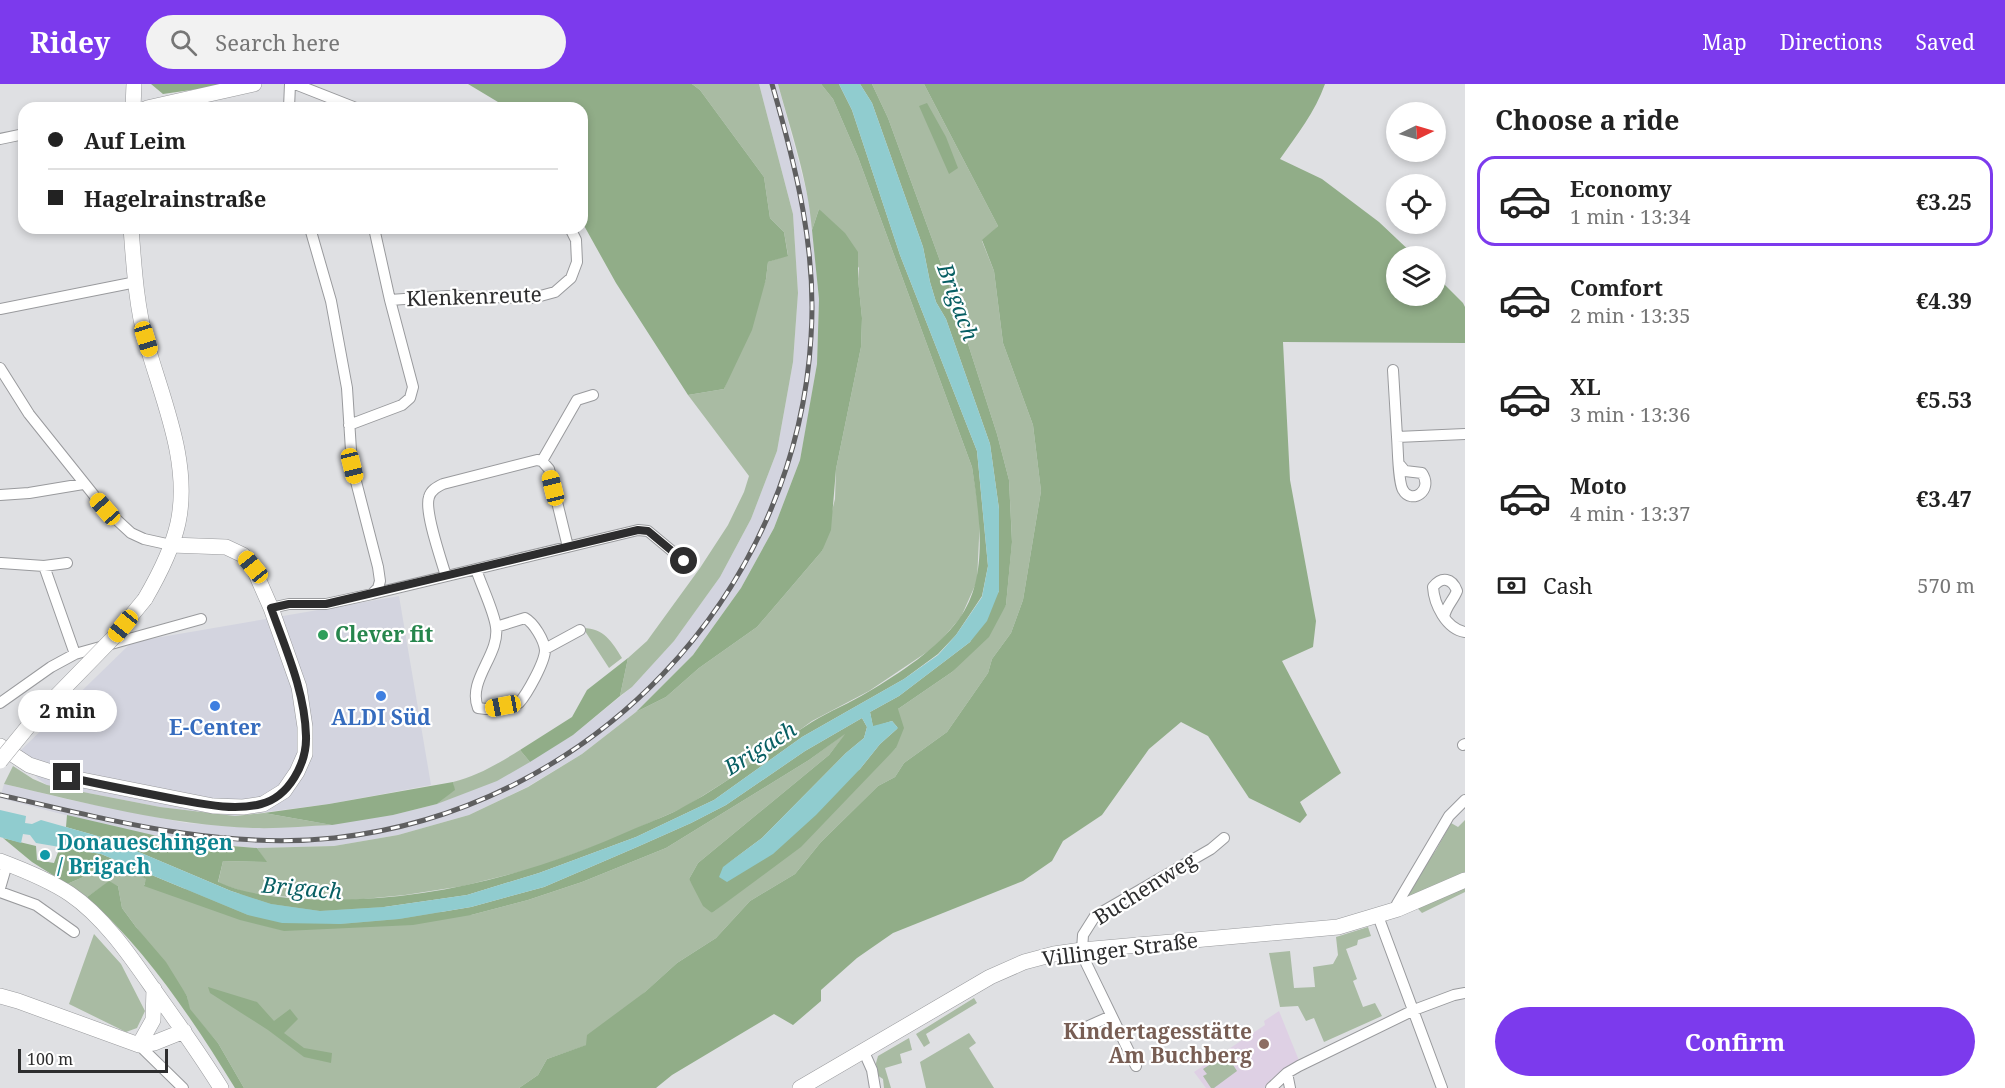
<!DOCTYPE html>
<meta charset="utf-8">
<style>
:root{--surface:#fff;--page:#f2f2f2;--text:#222;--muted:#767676;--line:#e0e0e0;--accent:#7c3aed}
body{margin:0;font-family:"Noto Serif",serif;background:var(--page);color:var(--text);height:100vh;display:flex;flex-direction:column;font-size:22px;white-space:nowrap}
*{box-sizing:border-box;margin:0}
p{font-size:20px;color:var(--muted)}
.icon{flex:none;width:33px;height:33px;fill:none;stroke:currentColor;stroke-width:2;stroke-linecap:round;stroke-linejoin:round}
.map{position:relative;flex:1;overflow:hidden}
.panel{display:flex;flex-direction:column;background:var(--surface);width:540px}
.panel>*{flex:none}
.guide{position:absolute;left:18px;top:18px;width:570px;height:132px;border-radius:18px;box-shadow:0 3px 9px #0003;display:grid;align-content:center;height:132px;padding:0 30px;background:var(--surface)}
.needle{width:39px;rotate:85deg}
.buttons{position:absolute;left:1386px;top:18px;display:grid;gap:12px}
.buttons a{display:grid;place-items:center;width:60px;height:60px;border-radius:50%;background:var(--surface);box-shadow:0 3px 9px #0003;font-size:30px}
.scale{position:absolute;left:18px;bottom:15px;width:150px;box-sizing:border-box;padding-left:6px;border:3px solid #2d2d2e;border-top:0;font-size:16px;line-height:21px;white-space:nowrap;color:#2d2d2e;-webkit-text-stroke:4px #fff;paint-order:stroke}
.end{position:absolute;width:27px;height:27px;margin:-14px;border:8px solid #2d2d2e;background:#fff;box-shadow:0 0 0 3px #fff}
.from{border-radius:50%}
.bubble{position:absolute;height:42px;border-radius:21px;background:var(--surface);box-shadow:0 3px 9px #0003;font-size:20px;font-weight:700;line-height:42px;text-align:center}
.car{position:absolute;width:18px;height:36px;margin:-18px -9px;border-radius:8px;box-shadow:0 0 4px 2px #0007;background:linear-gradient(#f5c518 24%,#345 0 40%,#f5c518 0 76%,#345 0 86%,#f5c518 0)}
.guide b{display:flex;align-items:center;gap:21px;height:57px;font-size:22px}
.guide b+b{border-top:2px solid var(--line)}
.guide i{width:15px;height:15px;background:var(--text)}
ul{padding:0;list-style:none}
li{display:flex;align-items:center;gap:18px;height:90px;margin:0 12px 9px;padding:0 18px;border:3px solid transparent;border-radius:18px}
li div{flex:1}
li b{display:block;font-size:22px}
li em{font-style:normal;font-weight:700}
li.selected{border-color:var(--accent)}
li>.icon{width:54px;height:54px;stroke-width:1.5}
h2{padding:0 30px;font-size:27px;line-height:72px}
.pay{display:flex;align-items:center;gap:15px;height:66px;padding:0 30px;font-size:22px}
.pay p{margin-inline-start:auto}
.primary-button{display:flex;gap:12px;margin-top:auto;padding:12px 30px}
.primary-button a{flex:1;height:69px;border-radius:36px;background:var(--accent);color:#fff;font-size:24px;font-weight:700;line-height:69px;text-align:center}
header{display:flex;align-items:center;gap:36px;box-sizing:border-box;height:84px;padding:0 30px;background:var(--accent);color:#fff}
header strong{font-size:28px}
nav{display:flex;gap:33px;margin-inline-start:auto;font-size:21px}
.search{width:420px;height:54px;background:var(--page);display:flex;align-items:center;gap:15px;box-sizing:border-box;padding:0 21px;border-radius:33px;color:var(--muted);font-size:22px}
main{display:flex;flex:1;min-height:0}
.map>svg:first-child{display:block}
</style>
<header>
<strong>Ridey</strong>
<div class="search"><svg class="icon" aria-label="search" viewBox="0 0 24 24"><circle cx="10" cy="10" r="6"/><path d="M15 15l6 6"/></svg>Search here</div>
<nav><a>Map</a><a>Directions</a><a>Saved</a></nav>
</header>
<main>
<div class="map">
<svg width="1465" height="1004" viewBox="0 0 1465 1004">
<rect width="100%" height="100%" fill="#dfe0e3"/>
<path fill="#d3d4df" d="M759,0h19l32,121 9,94 -2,65 -9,53 -8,43 -26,68 -33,60 -48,67 -57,57 -54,42 -55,33 -58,28 -71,20 -64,11 -77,2 -74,-6 -91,-20 -92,-24 4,-14 67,16 115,23 68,5 139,-13 44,-11 60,-24 76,-45 59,-48 42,-46 46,-64 31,-58 26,-68 16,-89 5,-69 -5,-79z
M399,512l32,189 -102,19 -94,12 -75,-9 -113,-22 -10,-7 -16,-28 111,-108z"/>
<path fill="#ded0e4" d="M1279,927l21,52 -31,19 -5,6h-58l-12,-16 71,-47 -1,-4z"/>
<path fill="#a9bba3" d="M692,0h67l34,130 5,79 -5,69 -16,89 -26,68 -31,58 -46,64 -42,46 -12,9 8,-38 19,-17 53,-73 28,-43 16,-33 5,-16 -61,-81 36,-6 42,-110 2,-17 20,-7 -4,-23 -14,-14 -6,-41 -64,-87z
M778,0h43l12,15 25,58 114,310 8,50 -3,64 -16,36 -25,29 -67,45 -57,30 -62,45 -65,41 -79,35 -71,26 -72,18 -58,9 -62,6 -92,-7 -33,-11 5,-22 43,1 -9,-14 77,-2 64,-11 71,-20 59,-28 54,-33 54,-42 30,-15 33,-29 58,-41 65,-76 13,-52 1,-30 25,-122 1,-29 -4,-39 1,-11 -40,-59 -7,21c-4,-50 -21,-98 -34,-146z
M872,0h52l74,142 -16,15 12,30 9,72 30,82 8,66 -18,109 -12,33 -19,26 -4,14 -41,59 -43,31 -9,14 -17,9 -57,56 -26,32 -45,27 -34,37 -39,25 -90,82 -40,14 -9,16 -19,13h-275l-26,-45 -29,-34 -2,-13 -65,-88 -4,-22 -9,-4 -22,15 -20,-13 21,-9 22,-3 9,-7 28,14 -3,6 327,30 57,-15 54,-18 84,-34 143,-88 38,-28 -18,23 -131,108 -9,16 23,34 25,-20 159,-145 2,-39 54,-37 54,-67 6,-64 -3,-61 -12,-46 -46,-143 -63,-173z
M583,544c21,0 29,14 39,30l-13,10z
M520,666l10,12 -33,19 -60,23 17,-14 -1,-8c25,-6 46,-19 67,-32z
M13,682l20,13 14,6 113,22 75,9 29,-3 68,12c-26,1 -53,4 -79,3 -84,-3 -168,-25 -249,-44z
M1465,736v72l-43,21 -17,-18 31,-45 15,-27 7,4z
M1368,843l3,9 -13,4 -1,5 -11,4 11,30 -4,2 10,26 12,-4 7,13 -58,26 -10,-24 -8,3 -8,-15 -18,1 -11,-54 21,-2 4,37 21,-1 -2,-20 20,-3 5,-9 -2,-18z
M94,850l27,30 24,47 -8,17 -11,4 -57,-28z
M974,914l3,5 -51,31 4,9 -6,4 -8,-13z
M969,949l7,10 -7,5 25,40h-68l-6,-26z
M909,954l3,12 -12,4 2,9 -17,5 6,20h-7l-1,-9 -6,-4 -1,-12 2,-7z
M1226,970l11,17 -23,17h-3l-8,-12 4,-2 -4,-5z"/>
<path fill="#91ad88" d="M151,0h82l-70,10z
M468,0h224l8,6 64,87 6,41 14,14 4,24 -20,6 -2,17 -14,51 -28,59 -36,6 -72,-112 -34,-61v-114h-74z
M821,0h18l13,26 48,145 77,196 11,115 -6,30 -26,39 -18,19 -34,25 -102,58 -88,63 -78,37 -97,36 -72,22 -83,12 -64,4 -49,-7 -40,-13 -123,-52 -42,-12 1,-12 116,27 74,6 10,14 -44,-1 -5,21c27,12 56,15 86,17 114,6 228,-24 332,-71 16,-7 34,-13 49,-22 45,-24 84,-57 127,-84 18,-11 38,-19 56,-30 32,-19 69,-43 91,-73 31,-42 20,-105 13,-152l-114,-310 -25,-58z
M860,0h12l16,34 63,173 46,143 12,46 3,62 -6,63 -17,32 -37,35 -54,37 6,19 -8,20 -95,99 -89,66 -9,-7 -14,-27 9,-16 131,-108 16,-21 -36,26 -143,88 -84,34 -54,18 -57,15 -58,10 -129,6 -44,-11 -96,-34 2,-7 -27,-14 -9,7 -22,3 -21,9 -35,-22 -29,-24 33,8 1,14 17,3 6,-16 41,7 147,61 92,9 59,-5 72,-12 73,-20 93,-40 54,-24 35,-18 79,-54 57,-33 5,9 -3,11 -18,15 -84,85 -39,29 137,-98 20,-25 18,-16 -6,-7 -19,6 -3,-15 29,-16 71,-54 29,-51v-82l-9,-65 -44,-125 -10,-17 -6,-20 -7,-35 -51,-144z
M924,0h401c-10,28 -28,51 -45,75l42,20 57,43 36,34h-19v40h40v-20l27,27 2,4v36l-182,-1 7,138 26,141 -3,26 -31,14 59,112 -41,29 7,13 -7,8 -51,-25 -41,-62 -27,-14 -32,27 -47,66 -39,26 -11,20 -29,20 -130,52 -36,25 -36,32v11l-28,24 -19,-11 -102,61 -16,13h-137l19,-13 9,-16 39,-14 1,-10 58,-43 32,-29 39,-25 34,-37 45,-27 26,-32 57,-56 17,-9 9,-14 43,-31 41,-59 4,-14 19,-26 12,-33 18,-109 -8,-66 -30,-82 -9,-72 -12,-31 16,-14z
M927,19l19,34 12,31 -9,6 -30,-68z
M819,125l26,24 13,19v27l4,39 -1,29 -25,122 -5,61 -9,21 -65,76 -58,41 -33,29 -30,15 57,-57 48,-67 33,-60 26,-68 17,-96 2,-65 -7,-69z
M628,574l-8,38 -47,39 -43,27 -10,-12 52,-33 15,-27z
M453,698l2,8 -18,14 -44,11 -61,10 -68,-12 65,-9z
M109,797l9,5 4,22 14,19 30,35 21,34 3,13 28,34 26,45h-9c-42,-68 -88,-137 -148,-191z
M208,903l49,15 17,19 16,-12 8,10 -14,14 20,15 28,5 -1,10 -27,-6 -36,-27 -58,-37z"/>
<path fill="#90cccf" d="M839,0h21l12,19 51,144 7,35 6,20 10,17 44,125 9,65v82l-12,30 -17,21 -71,54 -29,16 3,14 19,-5 6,7 -18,16 -20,25 -44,46 -43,39 -46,28 -8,-5 4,-10 39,-29 84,-85 18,-15 3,-11 -5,-9 -57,33 -79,54 -35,18 -54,24 -93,40 -73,20 -72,12 -59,5 -58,-1 -34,-8 -147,-61 -65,-11 -6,-8 -7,-1 -2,9 -21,-6v-27l26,6 -1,7 7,1 9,-4 67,19 123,52 40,13 49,7 64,-4 83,-12 72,-22 97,-36 78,-37 88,-63 102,-58 34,-24 18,-20 26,-38 6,-31 -11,-115 -77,-196 -48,-145z"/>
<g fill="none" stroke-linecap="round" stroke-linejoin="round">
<defs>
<path id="street" d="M295,0l61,24
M289,24l1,-24
M0,55l24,-5
M390,216l57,-4 86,2 22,-6 16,-14 6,-16 -1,-22 -6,-12
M0,225l136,-27
M0,284l29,46 76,95 26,24 13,6 27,6
M1393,286l4,67
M349,341l53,-20 8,-7 3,-11 -23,-87 -16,-72
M542,377l35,-61 16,-5
M1400,381l5,6 17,2c12,18 -11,32 -19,17 -5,-8 -5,-42 -6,-53l68,-3
M0,411l29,-2 54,-9
M1,479l43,3 23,-3
M44,482l31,88
M476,485c5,16 18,42 20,58 4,28 -29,53 -18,81l8,1 33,-6c8,-9 26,-41 26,-53 -1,-10 -11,-27 -20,-32l-29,9
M446,492c-5,-17 -22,-65 -17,-79 2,-7 8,-10 14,-13l94,-24 5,1 7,8 19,78
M372,510l266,-64 10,1 36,30
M271,524l18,-4h37l46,-10 6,-6 2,-7 -2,-14 -26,-101 -5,-78 -16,-87 -21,-73
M1444,533c2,-11 9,-16 13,-26 -5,-13 -15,-15 -24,-4 1,17 13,42 32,45
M545,565l35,-19
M0,619l51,-36 24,-13 126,-35
M1463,661l2,-1
M0,804l7,-24
M0,808l36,13 38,27
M1398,825l-1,-5 52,-88 16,-16
M1378,832l64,172
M1073,949l38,-17
M139,961l44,43
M864,968l8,18 3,18
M1136,982l-50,-103 -4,-13 1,-15 12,-19 116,-67 13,-11
M1287,989l3,15
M1271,1004l16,-15 12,-7 115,-56 40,-15 11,-2"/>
<path id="secondary" d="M133,24l1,-24
M147,24l107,-24
M131,144c3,38 5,76 15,113 16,58 45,121 32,182 -6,27 -19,52 -33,76
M0,662l29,19 38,12 146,29 30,1 20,-3 21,-13 13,-19 8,-18v-27l-6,-40 -28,-79 -18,-41 -10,-12 -17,-8 -55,-2
M0,777c24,9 49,19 70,33 34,23 61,63 84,96 23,32 46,64 67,98
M0,912l18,5 121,44 15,-2 30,-12
M139,961l14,-25 1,-31
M800,1004l190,-111 34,-15 30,-8 28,-4 256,-23 60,-18 67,-29"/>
</defs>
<use href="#street" stroke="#999a9d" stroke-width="12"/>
<use href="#secondary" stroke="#999a9d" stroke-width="16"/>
<use href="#street" stroke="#fff" stroke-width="10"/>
<use href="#secondary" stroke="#fff" stroke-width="15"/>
<defs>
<path id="rail" d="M0,711c110,25 220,55 334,43 257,-28 462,-243 477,-501 6,-87 -15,-170 -39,-253"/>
</defs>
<use href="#rail" stroke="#5f5f60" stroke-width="5"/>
<use href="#rail" stroke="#fff" stroke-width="3" stroke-dasharray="9" stroke-linecap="butt"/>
<defs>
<path id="secondary-bridge" d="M0,677l35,-43 78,-80 32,-39"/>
</defs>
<use href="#secondary-bridge" stroke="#999a9d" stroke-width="16" stroke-linecap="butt"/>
<use href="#secondary-bridge" stroke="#fff" stroke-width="15"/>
</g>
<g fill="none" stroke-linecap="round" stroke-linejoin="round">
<path stroke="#2d2d2e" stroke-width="8" d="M67,693c36,8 72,15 108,22 28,5 58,12 86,5 28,-7 46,-41 45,-68 -1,-44 -20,-86 -35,-128l18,-4h37l312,-74 10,1 36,30"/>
</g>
<circle fill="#2e9e5b" stroke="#fff" stroke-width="2" cx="323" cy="551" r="6"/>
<g fill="#3f7fe0" stroke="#fff" stroke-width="2">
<circle cx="381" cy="612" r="6"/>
<circle cx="215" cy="622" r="6"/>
</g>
<circle fill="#0f9aa8" stroke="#fff" stroke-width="2" cx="45" cy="771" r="6"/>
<circle fill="#8d6e63" stroke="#fff" stroke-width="2" cx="1264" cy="960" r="6"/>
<g text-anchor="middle" stroke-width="4.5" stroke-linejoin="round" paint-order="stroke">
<g font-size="21" fill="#2d2d2e" stroke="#fff">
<text transform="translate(474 213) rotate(-2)" y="7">Klenkenreute</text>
<text transform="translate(1145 805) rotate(-32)" y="7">Buchenweg</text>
<text transform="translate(1120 866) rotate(-7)" y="7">Villinger Straße</text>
</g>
<g font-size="21" font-weight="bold" fill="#27864d" stroke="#fff" text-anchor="start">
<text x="335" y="558">Clever fit</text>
</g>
<g font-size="21" font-weight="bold" fill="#366cbe" stroke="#fff">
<text x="381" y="641">ALDI Süd</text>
<text x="215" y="651">E-Center</text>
</g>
<g font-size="21" font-weight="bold" fill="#0d838f" stroke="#fff" text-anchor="start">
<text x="57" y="766">Donaueschingen<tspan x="57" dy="24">/ Brigach</tspan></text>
</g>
<g font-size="21" font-weight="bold" fill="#785e54" stroke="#fff" text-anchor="end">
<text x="1252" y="955">Kindertagesstätte<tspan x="1252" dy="24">Am Buchberg</tspan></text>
</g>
<g font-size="22" font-style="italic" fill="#085f63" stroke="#fff">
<text transform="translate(958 218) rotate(70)" y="8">Brigach</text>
<text transform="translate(760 664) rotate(-32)" y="8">Brigach</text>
<text transform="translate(302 804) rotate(5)" y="8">Brigach</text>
</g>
</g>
</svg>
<div class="buttons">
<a><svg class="needle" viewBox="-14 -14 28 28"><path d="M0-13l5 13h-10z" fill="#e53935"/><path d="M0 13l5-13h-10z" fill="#767676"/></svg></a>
<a><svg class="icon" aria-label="locate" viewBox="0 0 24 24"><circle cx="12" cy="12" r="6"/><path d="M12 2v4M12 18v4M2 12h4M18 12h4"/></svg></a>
<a><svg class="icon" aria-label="layers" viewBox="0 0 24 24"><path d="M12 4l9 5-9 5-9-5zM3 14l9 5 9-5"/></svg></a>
</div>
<div class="scale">100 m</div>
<i class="end from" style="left:684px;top:477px"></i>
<i class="end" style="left:67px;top:693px"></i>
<div class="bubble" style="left:18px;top:606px;width:99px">2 min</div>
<i class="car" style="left:146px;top:255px;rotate:163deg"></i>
<i class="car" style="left:352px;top:382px;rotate:166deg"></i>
<i class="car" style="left:553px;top:404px;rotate:346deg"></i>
<i class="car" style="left:105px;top:425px;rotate:319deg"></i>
<i class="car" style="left:253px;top:483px;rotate:321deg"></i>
<i class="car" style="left:123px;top:542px;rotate:219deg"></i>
<i class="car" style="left:503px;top:622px;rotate:259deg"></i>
<div class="guide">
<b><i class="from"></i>Auf Leim</b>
<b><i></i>Hagelrainstraße</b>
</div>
</div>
<section class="panel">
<h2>Choose a ride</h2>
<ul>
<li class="selected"><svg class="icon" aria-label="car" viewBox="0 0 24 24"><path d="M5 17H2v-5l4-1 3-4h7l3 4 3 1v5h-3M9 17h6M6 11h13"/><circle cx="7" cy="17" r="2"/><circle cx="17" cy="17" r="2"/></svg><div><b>Economy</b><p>1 min · 13:34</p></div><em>€3.25</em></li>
<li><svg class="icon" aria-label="car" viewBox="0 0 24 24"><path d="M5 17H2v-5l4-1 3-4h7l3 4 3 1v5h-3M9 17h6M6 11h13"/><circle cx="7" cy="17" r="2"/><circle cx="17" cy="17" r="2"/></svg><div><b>Comfort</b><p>2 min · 13:35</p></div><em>€4.39</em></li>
<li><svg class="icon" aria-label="car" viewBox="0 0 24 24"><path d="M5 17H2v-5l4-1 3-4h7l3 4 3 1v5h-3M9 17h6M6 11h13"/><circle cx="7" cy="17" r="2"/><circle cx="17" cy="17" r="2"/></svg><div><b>XL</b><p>3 min · 13:36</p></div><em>€5.53</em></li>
<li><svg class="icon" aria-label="car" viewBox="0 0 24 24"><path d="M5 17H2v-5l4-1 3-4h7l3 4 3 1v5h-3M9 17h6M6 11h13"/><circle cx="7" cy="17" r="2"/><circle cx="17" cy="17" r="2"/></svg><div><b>Moto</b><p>4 min · 13:37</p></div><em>€3.47</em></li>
</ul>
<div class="pay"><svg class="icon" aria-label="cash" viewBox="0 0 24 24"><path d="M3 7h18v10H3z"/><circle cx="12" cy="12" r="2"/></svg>Cash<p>570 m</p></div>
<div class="primary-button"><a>Confirm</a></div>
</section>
</main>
